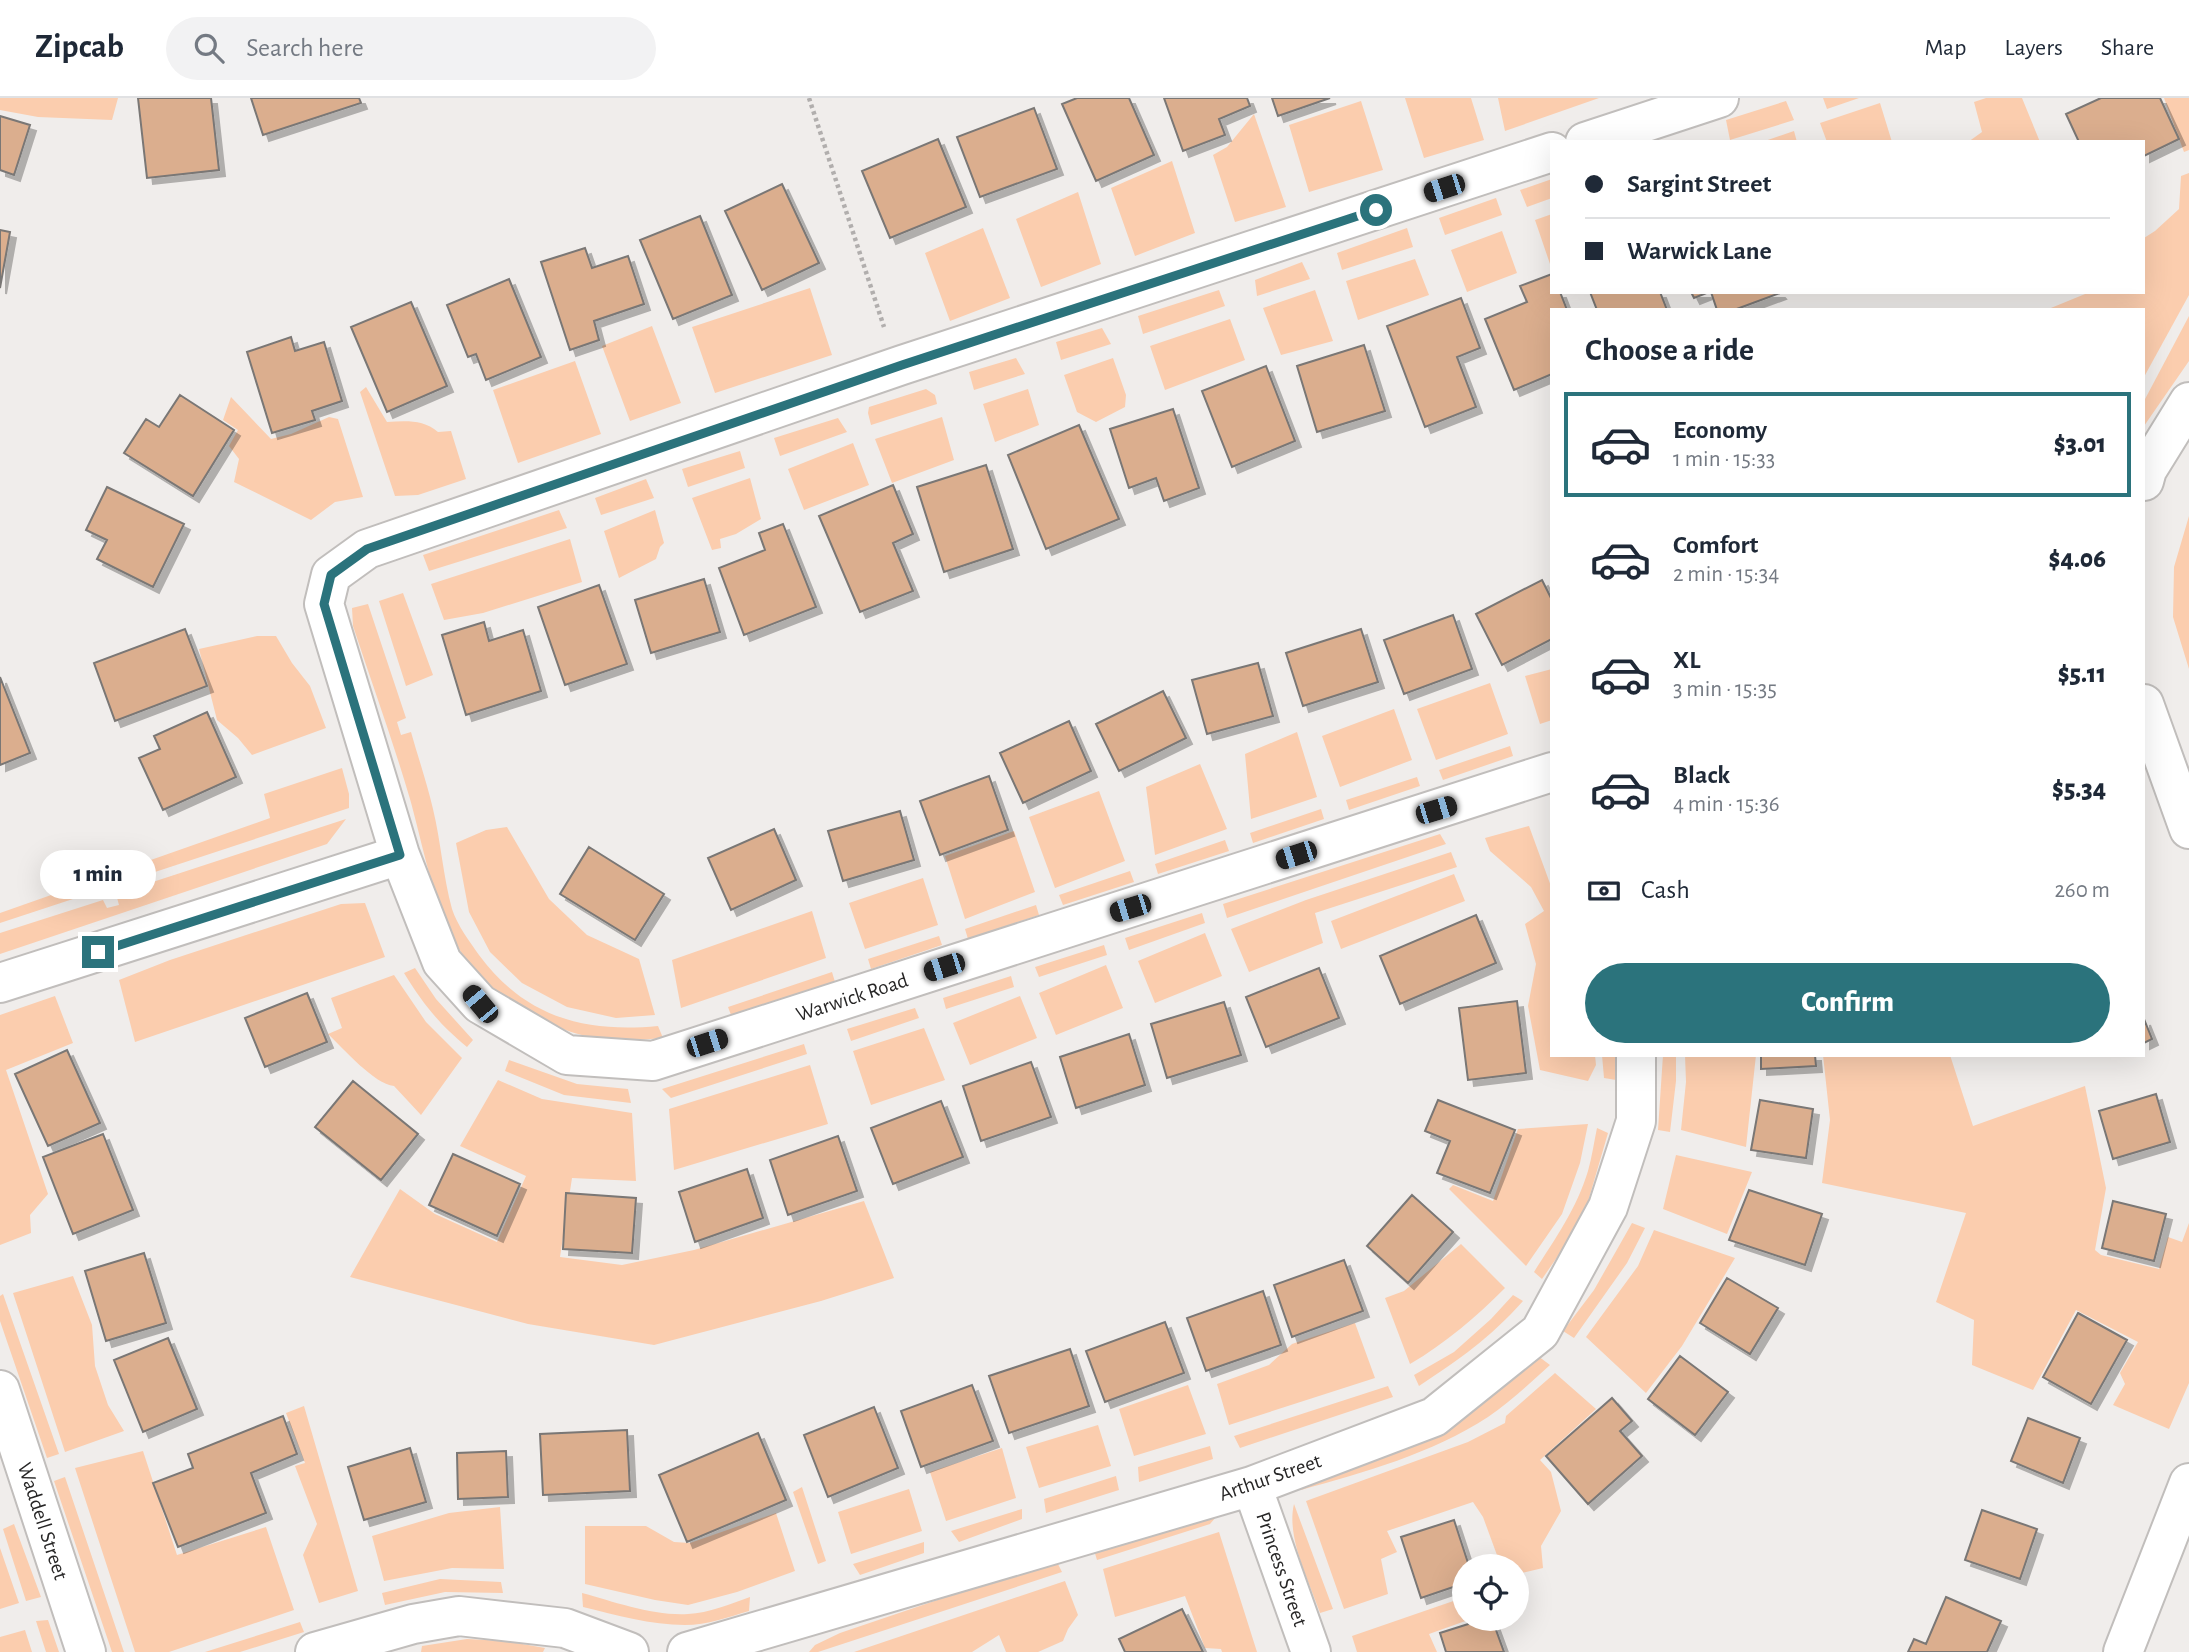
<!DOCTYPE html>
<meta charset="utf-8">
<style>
:root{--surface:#fff;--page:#f2f2f3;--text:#1f2937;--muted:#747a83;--line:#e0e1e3;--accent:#2b737c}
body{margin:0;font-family:"Alegreya Sans",sans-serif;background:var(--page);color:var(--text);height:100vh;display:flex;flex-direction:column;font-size:26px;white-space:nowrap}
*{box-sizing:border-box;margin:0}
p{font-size:23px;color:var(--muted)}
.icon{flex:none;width:38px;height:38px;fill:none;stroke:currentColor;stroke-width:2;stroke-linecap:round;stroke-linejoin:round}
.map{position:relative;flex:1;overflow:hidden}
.drawer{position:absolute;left:1550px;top:210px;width:595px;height:749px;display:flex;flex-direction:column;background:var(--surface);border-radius:0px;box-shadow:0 7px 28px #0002}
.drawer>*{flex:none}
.guide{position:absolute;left:1550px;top:42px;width:595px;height:154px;border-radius:0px;box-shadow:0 7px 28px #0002;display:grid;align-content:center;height:154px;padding:0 35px;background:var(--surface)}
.tools{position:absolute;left:1452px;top:1456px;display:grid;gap:14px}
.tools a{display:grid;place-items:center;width:77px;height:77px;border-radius:50%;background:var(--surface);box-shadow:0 7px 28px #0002;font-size:35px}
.end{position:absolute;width:32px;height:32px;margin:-16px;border:9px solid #2b737c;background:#fff;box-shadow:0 0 0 4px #fff}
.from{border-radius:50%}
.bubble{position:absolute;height:49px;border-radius:24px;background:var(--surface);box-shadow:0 7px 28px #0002;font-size:23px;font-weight:800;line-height:49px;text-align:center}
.car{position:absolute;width:21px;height:42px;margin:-21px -10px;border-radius:9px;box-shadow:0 0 5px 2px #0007;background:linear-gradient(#222 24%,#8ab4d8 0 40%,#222 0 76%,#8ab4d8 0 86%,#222 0)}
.guide b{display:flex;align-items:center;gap:24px;height:66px;font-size:26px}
.guide b+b{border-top:2px solid var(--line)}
.guide i{width:18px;height:18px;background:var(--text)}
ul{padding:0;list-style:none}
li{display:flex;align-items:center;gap:21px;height:105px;margin:0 14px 10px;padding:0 21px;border:4px solid transparent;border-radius:0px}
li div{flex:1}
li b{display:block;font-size:26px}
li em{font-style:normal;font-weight:800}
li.current{border-color:var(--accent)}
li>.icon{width:63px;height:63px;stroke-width:1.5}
h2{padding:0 35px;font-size:32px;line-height:84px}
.pay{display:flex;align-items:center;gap:18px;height:77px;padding:0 35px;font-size:26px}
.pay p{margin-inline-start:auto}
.cta{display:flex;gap:14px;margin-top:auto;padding:14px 35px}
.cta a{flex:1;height:80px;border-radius:42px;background:var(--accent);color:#fff;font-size:28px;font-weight:800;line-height:80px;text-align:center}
header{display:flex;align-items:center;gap:42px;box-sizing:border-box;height:98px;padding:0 35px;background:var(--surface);border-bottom:2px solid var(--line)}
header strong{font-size:33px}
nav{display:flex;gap:38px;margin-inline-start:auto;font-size:24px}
.search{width:490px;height:63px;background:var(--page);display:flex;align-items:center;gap:18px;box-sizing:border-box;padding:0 24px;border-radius:38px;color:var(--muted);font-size:26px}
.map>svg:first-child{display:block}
</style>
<header>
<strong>Zipcab</strong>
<div class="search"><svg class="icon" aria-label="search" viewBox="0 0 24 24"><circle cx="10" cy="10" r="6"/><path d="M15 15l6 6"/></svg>Search here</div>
<nav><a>Map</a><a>Layers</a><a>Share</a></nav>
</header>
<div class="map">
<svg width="2189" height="1554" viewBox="0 0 2189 1554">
<defs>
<filter id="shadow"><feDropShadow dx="6" dy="6" stdDeviation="0" flood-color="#0004"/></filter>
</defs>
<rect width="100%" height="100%" fill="#f0edeb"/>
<path fill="#fbcdae" d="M0,0h118l-6,22 -74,-3 -38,-7z
M1405,0h66l13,42 -60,18z
M1498,0h101l-94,33z
M1823,0h36l-32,11z
M1986,0h36l18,44h-72l14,-10 -8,-30z
M2164,0h25v52l-5,2z
M1361,3l22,69 -74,22 -20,-67z
M1786,3l8,19 -64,20 -4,-20z
M1880,5l12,39h-65l-7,-19z
M1254,16l32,93 -51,15 -22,-67 14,-8z
M1794,33l3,11h-35z
M1172,63l23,72 -60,23 -24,-68z
M2189,75v122l-45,82v-67h-98l44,-18h54v-54l11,-7 24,-22 2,-33z
M1552,81v19l-25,9 -7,-17z
M1078,94l23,72 -60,23 -25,-68z
M1496,100l6,17 -57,20 -6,-17z
M1552,116v48l-2,2 -15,-44z
M983,130l27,70 -60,23 -25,-68z
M1407,130l6,19 -71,23 -5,-17z
M1502,133l15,42 -50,19 -16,-42z
M1415,161l14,36 -71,25 -12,-39z
M1302,164l8,17 -53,17 -2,-16z
M810,190l22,67 -117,38 -23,-66z
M1219,192l6,16 -82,28 -5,-18z
M1315,192l18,51 -52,14 -18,-47z
M2189,218v45l-45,65v-25z
M1230,221l15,41 -80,30 -15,-44z
M652,228l29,77 -51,18 -28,-75z
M1102,230l9,16 -50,16 -5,-18z
M1016,260l9,16 -51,16 -5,-18z
M1113,260l13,37 -1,12 -29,15 -19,-10 -13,-37z
M575,263l26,73 -83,29 -25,-73z
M366,289l21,35c18,-1 36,-3 51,10l13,-1 15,48 -48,16 -23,1 -35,-104z
M926,291l9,6 2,9 -66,21 -3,-12 1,-6z
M1028,291l11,36 -44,17 -12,-38z
M231,299l40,42 20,-5 38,-17 9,2 25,78 -28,5 -24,18 -77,-38 5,-23 -10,-13 9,-16 -15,-10z
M942,319l12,43 -62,23 -17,-44z
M838,320l9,14 -67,24 -6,-18z
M853,345l16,42 -65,25 -16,-41z
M740,353l5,17 -57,19 -6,-18z
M750,380l11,41 -25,15 -16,5 1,9 -9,2 -20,-52z
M646,381l8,19 -53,17 -6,-17z
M559,412l8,18 -138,43 -6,-16z
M655,412l9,33 -4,4 -4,12 -37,19 -15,-47z
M2189,418v153l-16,-52 1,-50z
M570,441l12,43 -99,31 -39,7 -13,-36z
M403,495l30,82 -27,11 -27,-85z
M368,506l38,114 -9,4 4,13 10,-3c7,25 16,51 22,77 8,33 10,67 19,100 5,16 18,33 27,46 46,62 105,78 179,71l5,12c-52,5 -87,2 -133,-25 -11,-7 -26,-13 -36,-22 -55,-46 -66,-128 -84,-192 -17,-58 -38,-115 -57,-173l-1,-18z
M257,538h19l16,27 18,23 16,42 -74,27 -14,-17 -21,-18 -18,-71z
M1552,571v51l-12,4 -15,-48z
M1490,585l18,51 -72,26 -19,-51z
M1394,611l18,51 -72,27 -18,-51z
M1297,634l20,65 -66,22 -6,-65z
M1510,648l3,10 -70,24 -4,-10z
M1200,666l27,65 -72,26 -9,-68z
M342,670l7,26v14l-349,115v-10l270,-95 -6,-24z
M1417,679l3,9 -71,24 -3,-10z
M1099,693l26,70 -70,27 -26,-71z
M1321,711l3,10 -71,24 -3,-10z
M346,721l-19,25 -327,110v-21l103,-33 4,8 12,-3 -3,-11z
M1529,728l23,63v166h43l1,10 -8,16 -48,-11 -12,-64 8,-42 -11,-40 19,-13 -13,-24 -41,-36 -5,-13z
M507,729l42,72 38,36 52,24 16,56 -39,3 -49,-11 -45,-24 -32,-31 -21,-40 -13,-69 30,-13z
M1014,733l21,61 -70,27 -20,-63z
M1440,736l6,10 -219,74 -4,-14z
M1225,742l4,11 -71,23 -3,-10z
M1451,754l6,15 -142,46 8,30 -74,29 -18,-43 75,-29z
M1130,773l4,11 -71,23 -4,-10z
M1454,776l11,27 -124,48 -10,-28z
M923,780l15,47 -73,24 -16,-46z
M365,805l20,54 -250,85 -16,-62 51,-20 171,-56z
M1036,807l3,10 -71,24 -3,-10z
M812,813l14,47 -145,50 -9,-48z
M1202,815l3,10 -76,27 -4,-12z
M1205,835l17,43 -67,27 -17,-42z
M939,838l3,9 -71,24 -3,-10z
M1104,847l3,10 -68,22 -4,-10z
M1106,867l17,43 -67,27 -17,-42z
M415,870l21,31 37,41 -6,7c-29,-24 -43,-42 -63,-74z
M832,874l3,10 -104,33 -3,-8z
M394,877l32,47 36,36 -41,57 -27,-29c-20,-2 -50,-37 -66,-52l14,-6 -11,-30z
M1011,878l3,11 -68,22 -3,-11z
M55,898l18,47 -67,27 42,124 -18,21 1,18 -31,12v-230z
M1020,898l17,42 -67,27 -17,-42z
M915,910l4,10 -68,23 -4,-12z
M924,930l21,52 -74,25 -18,-54z
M804,946l3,10 -136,44 -9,-9z
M1602,957h13l1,25 -12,-2z
M1663,957h13v26l-6,51 -12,-2z
M1685,957h71l-10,92 -65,-17 5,-48z
M1823,957h127l23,71 112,-40 21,102 -11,62 6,5 58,14 9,-32 14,5 7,-19v160l-20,46 -56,-24 12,-21 -5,-11 18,-31 -62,-32 -43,80 -61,-25 2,-45 -38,-18 30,-89 -144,-30 8,-63z
M509,962l68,24 51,5 3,14 -67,-8 -59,-24z
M810,967l18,59 -154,46 -5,-61z
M498,982l44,19 90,14 4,68 -64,-3 -12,79 62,8 72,-15 170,-49 30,77 -73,23 -167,44 -126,-21 -178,-47 50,-88 35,25 62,28 29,-66 -66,-30z
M1588,1026l-8,39 -18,51 -36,52 -77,-77 4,-4 40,16 25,-72z
M1597,1030l11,5 -21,72 -20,38 -25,36 -8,-7c21,-33 43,-64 54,-101 4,-14 6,-29 9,-43z
M1676,1057l76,17 -25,62 -64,-25z
M1632,1125l13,5 -18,35 -53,75 -11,-7 31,-41z
M1654,1132l81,28 -53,88 -36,47 -60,-56 52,-71z
M1461,1146l44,44c-29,29 -59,55 -95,76l-25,-66 19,-7z
M73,1178l19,49 3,41 13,39 16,26 -59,21 -52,-159z
M3,1196l56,160 -12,4 -47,-137v-25z
M1513,1197l10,6c-33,37 -63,58 -104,85l-5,-11 40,-23 37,-33z
M1355,1225l20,55 -146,47 -12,-41 52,-19 23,-21z
M1538,1258l12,9c-20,18 -40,37 -62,52 -57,37 -123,55 -187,73l1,-3 159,-69 38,-27z
M1555,1275l41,36 -56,51 11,12 10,39 -20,35 2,22 -26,6v-8h-16l-18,-49 -10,-15 -86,29 10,21 -16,7 7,35 -44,15 -38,-108 162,-59 37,-19 1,-7z
M1188,1287l18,49 -72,22 -15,-47z
M1388,1288l5,11 -153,51 -6,-12z
M304,1308l54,185 -39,12 -16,-48 14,-31 -22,-58 10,-3 -19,-50z
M1098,1327l13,41 -72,22 -13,-41z
M1210,1348l3,13 -74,23 -1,-15z
M1002,1350l14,50 -70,23 -16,-49z
M143,1353l34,104 89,-28 28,83 -125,42h-34l-60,-184z
M1116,1378l3,14 -73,23 -2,-14z
M65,1379l59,175h-12l-58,-171z
M802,1389l24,74 -8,3 -25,-72z
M909,1391l13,42 -71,23 -13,-42z
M1294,1406l39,105 -13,4c-11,-32 -34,-76 -26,-109z
M500,1409l4,62 -52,-1 -68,13 -12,-45 77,-23z
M1022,1411v10l-63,23 -8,-11z
M776,1415l19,58 -58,21 -49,13 -33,-5 -70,-16v-58h61l28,16 16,1z
M1198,1418l18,1 -6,7 -113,36 -4,-13z
M14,1426l27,73 -15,4 -23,-72z
M1219,1434l38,120h-35l-1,-3 -16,-1 -20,-52 -70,21 -12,-48z
M924,1444v11l-64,22 -7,-11z
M0,1450l19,55 -19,6z
M1056,1462l6,12 -244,80h-9l6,-7 25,-12z
M440,1481l61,3 2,11 -58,-1 -60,13 -3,-12z
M1065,1483l13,34 -10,14 -5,12 -25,11h-32l-7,-17 -27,17h-118z
M582,1495c33,9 71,23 106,21 21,-1 42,-10 62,-17l-1,14c-20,6 -42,14 -64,14 -34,0 -69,-10 -102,-18z
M1465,1499v22h6l-42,15 8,18h-80l-5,-16z
M48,1522l11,32h-13l-10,-31z
M300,1524l4,10 -64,20h-35z
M25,1532l7,22h-32v-15z
M467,1541l38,2 40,7 -2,4h-122l1,-6z"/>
<path fill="#dbae8e" stroke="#7a7775" stroke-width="2" filter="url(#shadow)" d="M138,0h73l8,72 -72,8z
M251,0h108l2,5 -98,32z
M1077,0h52l25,57 -58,26 -34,-77z
M1164,0h83l3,8 -31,13 6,16 -42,16z
M1272,0h58l-52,18z
M2101,0h59l19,41 -35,17v-14h-65l-13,-28z
M1034,10l23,61 -77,28 -23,-60z
M0,18l30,9 -16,50 -14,-5z
M938,41l28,68 -76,31 -28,-67z
M782,86l37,79 -57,27 -37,-79z
M700,118l32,79 -59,24 -33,-79z
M0,132l10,2 -10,56z
M585,150l7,20 36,-12 16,48 -50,17 5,19 -29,10 -29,-88z
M1552,176v18h8l7,18h-15v64l-38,16 -29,-71 42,-17 -7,-16z
M509,181l32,78 -55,23 -10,-26 -8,3 -21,-52z
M1590,194h70l7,18h-70z
M1691,194h18l-15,6z
M1711,194h68l1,1 -46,17h-17z
M1461,200l19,50 -23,9 19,50 -51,20 -38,-101z
M411,204l36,84 -60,26 -36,-85z
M291,239l4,14 29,-9 18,59 -30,10 3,9 -43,13 -25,-81z
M1364,247l21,66 -68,21 -20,-66z
M1266,268l29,75 -63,26 -30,-76z
M180,297l54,35 -41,66 -69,-43 22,-34 13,8z
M1173,311l26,79 -35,13 -8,-23 -27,10 -19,-59z
M1079,327l40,94 -73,30 -38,-94z
M986,367l27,84 -69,23 -27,-85z
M893,387l20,49 -20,9 20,48 -53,21 -41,-96z
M107,389l77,37 -31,63 -56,-28 10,-19 -21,-10z
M783,426l33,83 -72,28 -25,-67 46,-18 -6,-17z
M704,481l16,53 -69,21 -16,-53z
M1542,482l10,20v39l-50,26 -26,-51z
M599,487l28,79 -62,21 -27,-78z
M1453,517l19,54 -68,25 -20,-54z
M484,524l5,19 34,-11 18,61 -75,24 -24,-80z
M185,531l22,57 -92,35 -21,-58z
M1361,531l17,53 -75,24 -17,-53z
M1258,565l15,53 -66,18 -15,-54z
M0,579l30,76 -30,12z
M1163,593l23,47 -67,33 -23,-47z
M207,614l29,65 -73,33 -24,-52 21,-9 -6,-13z
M1069,623l22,50 -68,32 -23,-50z
M989,678l19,54 -68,25 -20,-54z
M900,713l14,49 -71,21 -15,-50z
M774,731l22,51 -65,30 -23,-52z
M589,749l75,47 -29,46 -75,-46z
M1476,817l20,48 -96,41 -20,-48z
M1319,870l20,50 -73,29 -20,-50z
M307,895l20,49 -62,25 -20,-49z
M1517,903l9,72 -58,7 -9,-72z
M1224,904l17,53 -74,23 -16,-54z
M2144,921l8,20 -8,4z
M1129,936l16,51 -69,23 -16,-51z
M67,952l33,73 -52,23 -33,-72z
M1761,957h54l1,11 -55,3z
M1031,964l20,55 -70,24 -18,-55z
M353,983l65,53 -37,46 -66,-53z
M2156,996l14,48 -57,17 -14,-48z
M1438,1002l77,30 -25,63 -53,-20 13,-32 -25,-10z
M1760,1002l53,9 -7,49 -55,-8z
M941,1003l22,56 -70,27 -22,-56z
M103,1036l30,76 -60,24 -30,-77z
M838,1038l19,55 -69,24 -18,-55z
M453,1056l67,30 -23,52 -68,-31z
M747,1071l16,49 -68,24 -16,-50z
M1749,1092l73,24 -17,51 -76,-25z
M566,1095l70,5 -4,55 -69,-4z
M1412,1097l41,37 -45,51 -41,-37z
M2113,1103l53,13 -12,47 -52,-13z
M144,1155l22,70 -60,18 -21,-70z
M1344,1162l19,51 -71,26 -18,-52z
M1727,1180l51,30 -28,46 -50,-31z
M1263,1193l18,54 -75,26 -19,-53z
M2078,1215l49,27 -36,64 -48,-27z
M1165,1224l19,51 -79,29 -19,-51z
M168,1240l29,71 -54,23 -29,-72z
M1070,1251l19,57 -80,27 -20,-57z
M1680,1258l48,36 -33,43 -47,-36z
M972,1287l21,56 -72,26 -20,-56z
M1612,1300l20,23 -12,10 22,25 -54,48 -42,-48z
M874,1309l24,61 -70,29 -24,-62z
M283,1318l14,38 -46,19 15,40 -88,34 -25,-64 40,-15 -5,-14z
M2028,1320l52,20 -17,45 -52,-22z
M627,1332l3,61 -87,4 -3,-61z
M758,1335l28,67 -99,42 -28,-67z
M410,1350l16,54 -62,18 -16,-53z
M506,1353l2,46 -50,2 -1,-46z
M1982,1412l55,19 -17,50 -55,-19z
M1454,1422l15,46h-4v17l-44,15 -20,-61z
M1946,1499l55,24 -14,31h-79l6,-13 12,5z
M1182,1511l21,43h-78l-6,-13z
M1484,1521h8l12,33h-58l-6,-19z"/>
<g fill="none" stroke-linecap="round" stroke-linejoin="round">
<defs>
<path id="minor" d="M1585,44l134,-44
M1552,54l-650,213 -535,184 -36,26 -7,29 76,251 42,107 38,42 87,51 86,6 899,-289
M2144,383l3,-11 42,-68
M2144,606l45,125
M0,885l400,-128
M0,1292l86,262
M1252,1388l59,166
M315,1554l98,-28 46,-8 106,12 64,24
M687,1554l565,-166 182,-69 106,-85 68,-125 28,-86v-66
M2123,1554l66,-169"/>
</defs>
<use href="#minor" stroke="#c1bebc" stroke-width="42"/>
<path stroke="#b1aead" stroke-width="4.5" stroke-dasharray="3.5 3.5" stroke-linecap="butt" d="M809,0l75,229"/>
<use href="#minor" stroke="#fff" stroke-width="38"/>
</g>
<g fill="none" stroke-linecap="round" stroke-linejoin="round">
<path stroke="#2b737c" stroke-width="9" d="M98,854l302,-97 -76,-251 7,-29 36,-26 535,-184 474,-155"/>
</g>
<g text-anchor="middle" stroke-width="5" stroke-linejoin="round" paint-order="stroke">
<g font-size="21" fill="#272626" stroke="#fff">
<text transform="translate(852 899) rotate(-18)" y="7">Warwick Road</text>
<text transform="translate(1270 1379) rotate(-19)" y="7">Arthur Street</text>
<text transform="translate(43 1423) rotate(72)" y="7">Waddell Street</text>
<text transform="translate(1282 1471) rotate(71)" y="7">Princess Street</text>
</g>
</g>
</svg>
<div class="tools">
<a><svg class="icon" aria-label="locate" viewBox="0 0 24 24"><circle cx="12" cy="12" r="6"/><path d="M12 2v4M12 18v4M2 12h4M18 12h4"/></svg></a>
</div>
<i class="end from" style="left:1376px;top:112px"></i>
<i class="end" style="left:98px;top:854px"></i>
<div class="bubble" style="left:40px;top:752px;width:116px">1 min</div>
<i class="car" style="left:1444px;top:90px;rotate:252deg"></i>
<i class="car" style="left:1436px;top:712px;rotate:73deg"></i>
<i class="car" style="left:1296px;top:757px;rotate:252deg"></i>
<i class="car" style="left:1130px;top:810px;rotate:253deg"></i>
<i class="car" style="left:944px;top:869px;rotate:252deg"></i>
<i class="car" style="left:480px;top:906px;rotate:320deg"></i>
<i class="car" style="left:707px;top:945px;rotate:72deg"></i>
<div class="guide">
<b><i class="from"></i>Sargint Street</b>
<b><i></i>Warwick Lane</b>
</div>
<section class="drawer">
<h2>Choose a ride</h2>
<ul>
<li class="current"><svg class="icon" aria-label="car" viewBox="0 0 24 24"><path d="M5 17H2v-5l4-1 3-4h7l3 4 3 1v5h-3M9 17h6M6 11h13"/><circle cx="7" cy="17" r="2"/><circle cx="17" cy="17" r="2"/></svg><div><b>Economy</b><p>1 min · 15:33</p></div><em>$3.01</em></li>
<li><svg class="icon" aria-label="car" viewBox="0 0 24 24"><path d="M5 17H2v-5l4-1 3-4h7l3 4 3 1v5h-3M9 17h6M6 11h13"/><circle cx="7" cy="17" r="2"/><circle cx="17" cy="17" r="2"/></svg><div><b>Comfort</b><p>2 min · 15:34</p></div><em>$4.06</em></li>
<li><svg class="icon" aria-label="car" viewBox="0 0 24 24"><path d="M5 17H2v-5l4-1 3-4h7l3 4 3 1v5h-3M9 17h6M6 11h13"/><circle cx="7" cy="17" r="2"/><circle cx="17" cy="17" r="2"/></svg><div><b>XL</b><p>3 min · 15:35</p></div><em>$5.11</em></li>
<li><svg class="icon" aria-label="car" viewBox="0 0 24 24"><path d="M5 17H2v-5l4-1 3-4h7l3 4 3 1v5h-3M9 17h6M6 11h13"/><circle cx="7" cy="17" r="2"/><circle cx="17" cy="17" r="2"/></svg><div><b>Black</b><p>4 min · 15:36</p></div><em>$5.34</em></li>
</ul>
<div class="pay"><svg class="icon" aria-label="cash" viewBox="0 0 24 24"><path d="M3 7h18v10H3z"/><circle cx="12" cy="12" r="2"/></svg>Cash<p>260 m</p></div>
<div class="cta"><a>Confirm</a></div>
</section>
</div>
